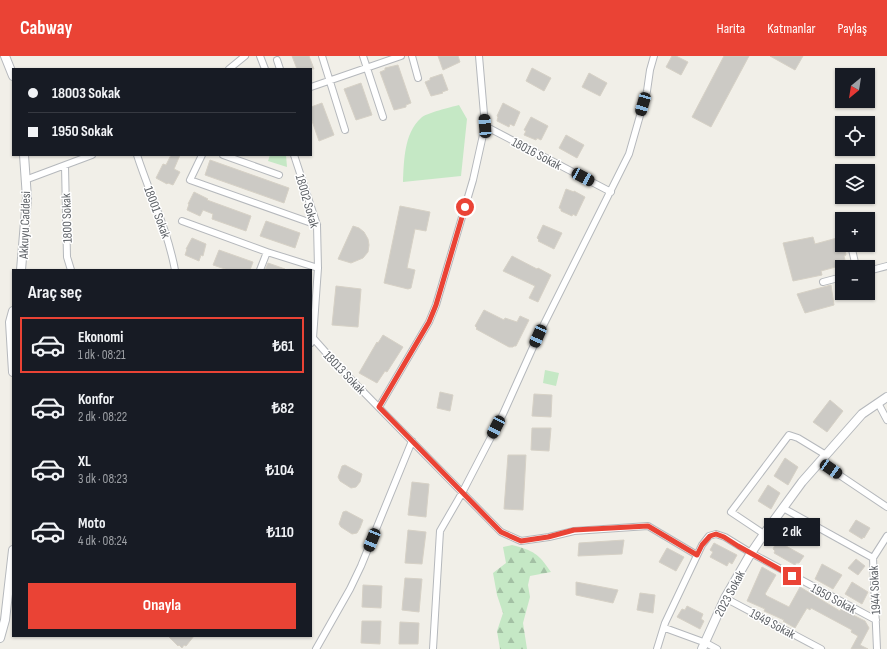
<!DOCTYPE html>
<html lang="tr">
<meta charset="utf-8">
<style>
:root{--surface:#171b24;--page:#20242c;--text:#f1f3f6;--muted:#9ea1a6;--line:#363941;--accent:#ea4335}
body{margin:0;font-family:"Sofia Sans Condensed",sans-serif;background:var(--page);color:var(--text);height:100vh;display:flex;flex-direction:column;font-size:15px;white-space:nowrap}
*{box-sizing:border-box;margin:0}
p{font-size:13px;color:var(--muted)}
.icon{flex:none;width:22px;height:22px;fill:none;stroke:currentColor;stroke-width:2;stroke-linecap:round;stroke-linejoin:round}
.map{position:relative;flex:1;overflow:hidden}
.details{position:absolute;left:12px;top:213px;width:300px;height:368px;display:flex;flex-direction:column;background:var(--surface);border-radius:0px;box-shadow:0 1px 3px #0004}
.details>*{flex:none}
.hud{position:absolute;left:12px;top:12px;width:300px;height:88px;border-radius:0px;box-shadow:0 1px 3px #0004;display:grid;align-content:center;height:88px;padding:0 16px;background:var(--surface)}
.needle{width:26px;rotate:210deg}
.controls{position:absolute;left:835px;top:12px;display:grid;gap:8px}
.controls a{display:grid;place-items:center;width:40px;height:40px;border-radius:0px;background:var(--surface);box-shadow:0 1px 3px #0004;font-size:20px}
.end{position:absolute;width:18px;height:18px;margin:-9px;border:5px solid #ea4335;background:#fff;box-shadow:0 0 0 2px #fff}
.from{border-radius:50%}
.bubble{position:absolute;height:28px;border-radius:0px;background:var(--surface);box-shadow:0 1px 3px #0004;font-size:13px;font-weight:700;line-height:28px;text-align:center}
.car{position:absolute;width:12px;height:24px;margin:-12px -6px;border-radius:5px;box-shadow:0 0 3px 1px #0007;background:linear-gradient(#222 24%,#8ab4d8 0 40%,#222 0 76%,#8ab4d8 0 86%,#222 0)}
.hud b{display:flex;align-items:center;gap:14px;height:38px;font-size:15px}
.hud b+b{border-top:1px solid var(--line)}
.hud i{width:10px;height:10px;background:var(--text)}
ul{padding:0;list-style:none}
li{display:flex;align-items:center;gap:12px;height:56px;margin:0 8px 6px;padding:0 8px;border:2px solid transparent;border-radius:0px}
li div{flex:1}
li b{display:block;font-size:15px}
li em{font-style:normal;font-weight:700}
li.active{border-color:var(--accent)}
li>.icon{width:36px;height:36px;stroke-width:1.5}
h2{padding:0 16px;font-size:18px;line-height:48px}
.button{display:flex;gap:8px;margin-top:auto;padding:8px 16px}
.button a{flex:1;height:46px;border-radius:0px;background:var(--accent);color:#fff;font-size:16px;font-weight:700;line-height:46px;text-align:center}
header{display:flex;align-items:center;gap:24px;box-sizing:border-box;height:56px;padding:0 20px;background:var(--accent);color:#fff}
header strong{font-size:19px}
nav{display:flex;gap:22px;margin-inline-start:auto;font-size:14px}
.map>svg:first-child{display:block}
</style>
<header>
<strong>Cabway</strong>
<nav><a>Harita</a><a>Katmanlar</a><a>Paylaş</a></nav>
</header>
<div class="map">
<svg width="887" height="593" viewBox="0 0 887 593">
<defs>
<pattern id="forest-firs" width="22" height="20" patternUnits="userSpaceOnUse"><rect width="22" height="20" fill="#c5e8c5"/><path d="M5 1l3.5 6h-7zM16 11l3.5 6h-7z" fill="#a3c0a4"/></pattern>
</defs>
<rect width="100%" height="100%" fill="#f1efe8"/>
<path fill="#c5e8c5" d="M459,49l8,14 -6,57 -58,6c1,-21 1,-49 18,-64 5,-5 30,-11 38,-13z
M270,99h16l1,12 -19,-6z
M545,314l14,3 -3,13 -13,-3z"/>
<path fill="url(#forest-firs)" d="M512,489c22,6 26,8 39,27l-21,4 -2,9 2,12 -7,26 4,26h-27l-3,-18 6,-18 -6,-18 -4,-22 13,-10 -3,-16z"/>
<path fill="#cccac5" stroke="#d6d1c6" d="M292,0h17l5,13h-17z
M438,0h20l2,6 -17,8z
M672,0h4l12,6 -7,13 -15,-8z
M724,0h25l-38,71 -19,-10z
M770,0h33l-8,14z
M398,9l13,38 -5,2v2l-12,3 -14,-38 5,-2v-2z
M532,12l19,10 -7,13 -18,-10z
M589,17l18,10 -7,13 -18,-9z
M442,18l6,16 -6,2 1,1 -12,3 -6,-14 5,-2v-2z
M361,27l11,32 -16,5 -12,-31z
M322,47l12,32 -15,6 -8,-23v-11z
M503,47l17,9 -6,14 -4,-2 -1,3 -12,-6 1,-4 -1,-1z
M531,61l17,9 -7,14 -4,-2 -1,2 -12,-5 2,-4 -2,-1z
M566,79l18,10 -7,13 -18,-10z
M171,99h9l-6,14 6,3 -7,13 -5,-2 -1,1 -11,-6 7,-14 3,1z
M210,104l79,28 -5,15 -79,-28z
M566,133l8,3v-1l11,6 -9,19 -3,-2 -1,2 -11,-5v-2l-2,-1z
M194,136l14,7 -1,1 44,16 -5,15 -34,-12 1,-5 -10,-4 -3,6 -13,-6 2,-6h-1z
M400,150l30,6 -4,19 -11,-2 -8,39 8,2 -4,18 -3,1 -24,-6z
M266,165l34,12 -5,15 -35,-12z
M543,169l19,8 -8,16 -16,-8 1,-1 -2,-2z
M353,170l6,2 5,4 4,7 1,6 -1,7 -5,6 -12,5 -13,-4z
M813,181l2,7 22,-6 1,4 3,-1 1,4h2l2,10 -2,1 1,4 -3,1 1,4 -22,6 1,4 -29,6 -10,-38z
M192,182l14,6 -3,12 -2,-1 -2,6 -14,-6 2,-6h-1z
M219,194l34,12 -3,8h-22l-15,-5z
M512,200l25,13 1,-1 13,7 -13,27 -9,-4 6,-12 -32,-15z
M268,207l17,6 -1,1h-19z
M831,229l3,20 -29,8 -8,-19z
M336,230l25,3 -3,38 -26,-2z
M484,254l20,10 1,-2 12,4 3,-6 9,4 -13,26h-2l-1,1h-4l-33,-18 1,-1 -2,-2z
M383,279l20,12 -16,25 -2,-1 -8,12 -18,-10 18,-31 1,1z
M440,336l13,3 -3,16 -13,-3z
M534,338l18,1 -1,22 -19,-1z
M830,344l13,11 -16,21 -14,-10z
M532,372h19l-2,23 -18,-1z
M508,399h18l-3,55 -19,-1z
M785,402l13,9 -10,18 -14,-9z
M345,409l17,9 -2,8 -4,5 -5,1 -11,-7 -2,-4 4,-11z
M412,426l17,2 -3,33 -18,-2z
M768,429l12,8 -9,16 -13,-8z
M346,455l17,9 -3,8 -3,5 -5,1 -11,-7 -2,-3 4,-12z
M856,464l14,8 -6,10 -1,-1 -1,2 -13,-8z
M408,474l18,2 -4,32 -17,-1z
M624,484l-2,14 -44,2 1,-13z
M777,485l27,15 -5,7h-3l-1,2 -21,-12 1,-2 -2,-2z
M714,487l23,12 -5,9 -3,-2 -2,4 -17,-9 3,-5 -3,-2z
M667,492l17,9 -8,14 -17,-9z
M856,503l9,7 -7,9 -10,-7z
M822,508l20,11 -9,14 -18,-10z
M762,511l14,8 -11,19 2,2 22,11 11,-20 40,24 1,-2 24,12 4,7 -9,17 8,4h-17l7,-13 -7,-4 1,-2 -41,-22 -1,2 -3,-2 -12,20 -12,-7 1,-1 -20,-9 1,-2 -18,-8z
M405,522l17,1 -3,33 -17,-2z
M576,526l42,8 -5,13 -37,-8z
M852,526l16,10 -6,12 -17,-10z
M363,529l19,1 -1,22 -19,-1z
M640,537l15,2 -2,18 -16,-3z
M687,550l16,8 -2,5 3,2 -4,8 -23,-12 5,-8 3,1z
M362,565h19l-1,23 -19,-1z
M400,566l19,1 -1,21h-19z
M168,580h26l-8,10 -2,-1 -2,3 -3,-3 -1,1z"/>
<g fill="none" stroke-linecap="round" stroke-linejoin="round">
<defs>
<path id="minor" d="M260,0l5,13
M322,0l23,74
M363,0l20,61
M412,0l6,22
M277,4l3,9
M229,13l16,-13
M311,31l90,-31
M485,70l126,66
M137,99c13,40 30,73 38,115
M202,99l-12,25 127,45
M223,99l56,20
M294,99l23,70 1,43 -5,70 -2,5
M65,110l2,91 4,13
M25,124l67,-25
M182,165l85,31 51,16
M851,189l5,22
M260,214l7,-18
M868,215l19,-5
M823,226l19,-5
M313,282l25,28 163,166 20,9 28,-4 25,-6 74,-5 49,29
M878,347l9,17
M379,351l50,-85 7,-17 37,-125 12,-54 -6,-70
M820,406l67,45
M783,452l90,50
M764,478l-33,-22 58,-77 9,3 28,17
M725,542l96,51
M665,572l41,15 11,6
M316,593l34,-60 11,-23 51,-125
M433,593l7,-118 22,-38 41,-79 35,-78 91,-182 18,-63 3,-21 4,-14
M657,593l8,-26 37,-78 7,-9 7,-2 9,3 26,16 125,67
M877,593l-4,-91 14,-22"/>
<path id="tertiary" d="M5,0l8,20
M21,214l6,-72 -3,-43
M13,255l-3,11 3,50
M0,582l5,-18 8,-70
M702,593l23,-51 26,-45 13,-19 38,-52 60,-68 25,-17"/>
</defs>
<use href="#minor" stroke="#b5b8bc" stroke-width="8"/>
<use href="#tertiary" stroke="#b5b8bc" stroke-width="10"/>
<use href="#minor" stroke="#fff" stroke-width="6"/>
<use href="#tertiary" stroke="#fff" stroke-width="8"/>
</g>
<g fill="none" stroke-linecap="round" stroke-linejoin="round">
<path stroke="#ea4335" stroke-width="5" d="M465,151l-29,98 -7,17 -50,85 122,125 20,9 27,-4 26,-7 74,-4 49,29 5,-10 8,-9 6,-2 8,3 14,9 54,30"/>
</g>
<g text-anchor="middle" stroke-width="3" stroke-linejoin="round" paint-order="stroke">
<g font-size="13" fill="#5f6368" stroke="#fff">
<text transform="translate(537 97) rotate(28)" y="5">18016 Sokak</text>
<text transform="translate(308 145) rotate(74)" y="5">18002 Sokak</text>
<text transform="translate(158 156) rotate(70)" y="5">18001 Sokak</text>
<text transform="translate(66 162) rotate(-92)" y="5">1800 Sokak</text>
<text transform="translate(24 169) rotate(-88)" y="5">Akkuyu Caddesi</text>
<text transform="translate(345 316) rotate(46)" y="5">18013 Sokak</text>
<text transform="translate(874 534) rotate(-93)" y="5">1944 Sokak</text>
<text transform="translate(729 537) rotate(-62)" y="5">2023 Sokak</text>
<text transform="translate(834 542) rotate(28)" y="5">1950 Sokak</text>
<text transform="translate(773 567) rotate(28)" y="5">1949 Sokak</text>
</g>
</g>
</svg>
<div class="controls">
<a><svg class="needle" viewBox="-14 -14 28 28"><path d="M0-13l5 13h-10z" fill="#e53935"/><path d="M0 13l5-13h-10z" fill="#9ea1a6"/></svg></a>
<a><svg class="icon" aria-label="locate" viewBox="0 0 24 24"><circle cx="12" cy="12" r="6"/><path d="M12 2v4M12 18v4M2 12h4M18 12h4"/></svg></a>
<a><svg class="icon" aria-label="layers" viewBox="0 0 24 24"><path d="M12 4l9 5-9 5-9-5zM3 14l9 5 9-5"/></svg></a>
<a>+</a>
<a>−</a>
</div>
<i class="end from" style="left:465px;top:151px"></i>
<i class="end" style="left:792px;top:520px"></i>
<div class="bubble" style="left:764px;top:462px;width:56px">2 dk</div>
<i class="car" style="left:643px;top:48px;rotate:196deg"></i>
<i class="car" style="left:485px;top:70px;rotate:356deg"></i>
<i class="car" style="left:583px;top:121px;rotate:118deg"></i>
<i class="car" style="left:538px;top:280px;rotate:204deg"></i>
<i class="car" style="left:496px;top:371px;rotate:207deg"></i>
<i class="car" style="left:831px;top:413px;rotate:124deg"></i>
<i class="car" style="left:372px;top:484px;rotate:202deg"></i>
<div class="hud">
<b><i class="from"></i>18003 Sokak</b>
<b><i></i>1950 Sokak</b>
</div>
<section class="details">
<h2>Araç seç</h2>
<ul>
<li class="active"><svg class="icon" aria-label="car" viewBox="0 0 24 24"><path d="M5 17H2v-5l4-1 3-4h7l3 4 3 1v5h-3M9 17h6M6 11h13"/><circle cx="7" cy="17" r="2"/><circle cx="17" cy="17" r="2"/></svg><div><b>Ekonomi</b><p>1 dk · 08:21</p></div><em>₺61</em></li>
<li><svg class="icon" aria-label="car" viewBox="0 0 24 24"><path d="M5 17H2v-5l4-1 3-4h7l3 4 3 1v5h-3M9 17h6M6 11h13"/><circle cx="7" cy="17" r="2"/><circle cx="17" cy="17" r="2"/></svg><div><b>Konfor</b><p>2 dk · 08:22</p></div><em>₺82</em></li>
<li><svg class="icon" aria-label="car" viewBox="0 0 24 24"><path d="M5 17H2v-5l4-1 3-4h7l3 4 3 1v5h-3M9 17h6M6 11h13"/><circle cx="7" cy="17" r="2"/><circle cx="17" cy="17" r="2"/></svg><div><b>XL</b><p>3 dk · 08:23</p></div><em>₺104</em></li>
<li><svg class="icon" aria-label="car" viewBox="0 0 24 24"><path d="M5 17H2v-5l4-1 3-4h7l3 4 3 1v5h-3M9 17h6M6 11h13"/><circle cx="7" cy="17" r="2"/><circle cx="17" cy="17" r="2"/></svg><div><b>Moto</b><p>4 dk · 08:24</p></div><em>₺110</em></li>
</ul>
<div class="button"><a>Onayla</a></div>
</section>
</div>
